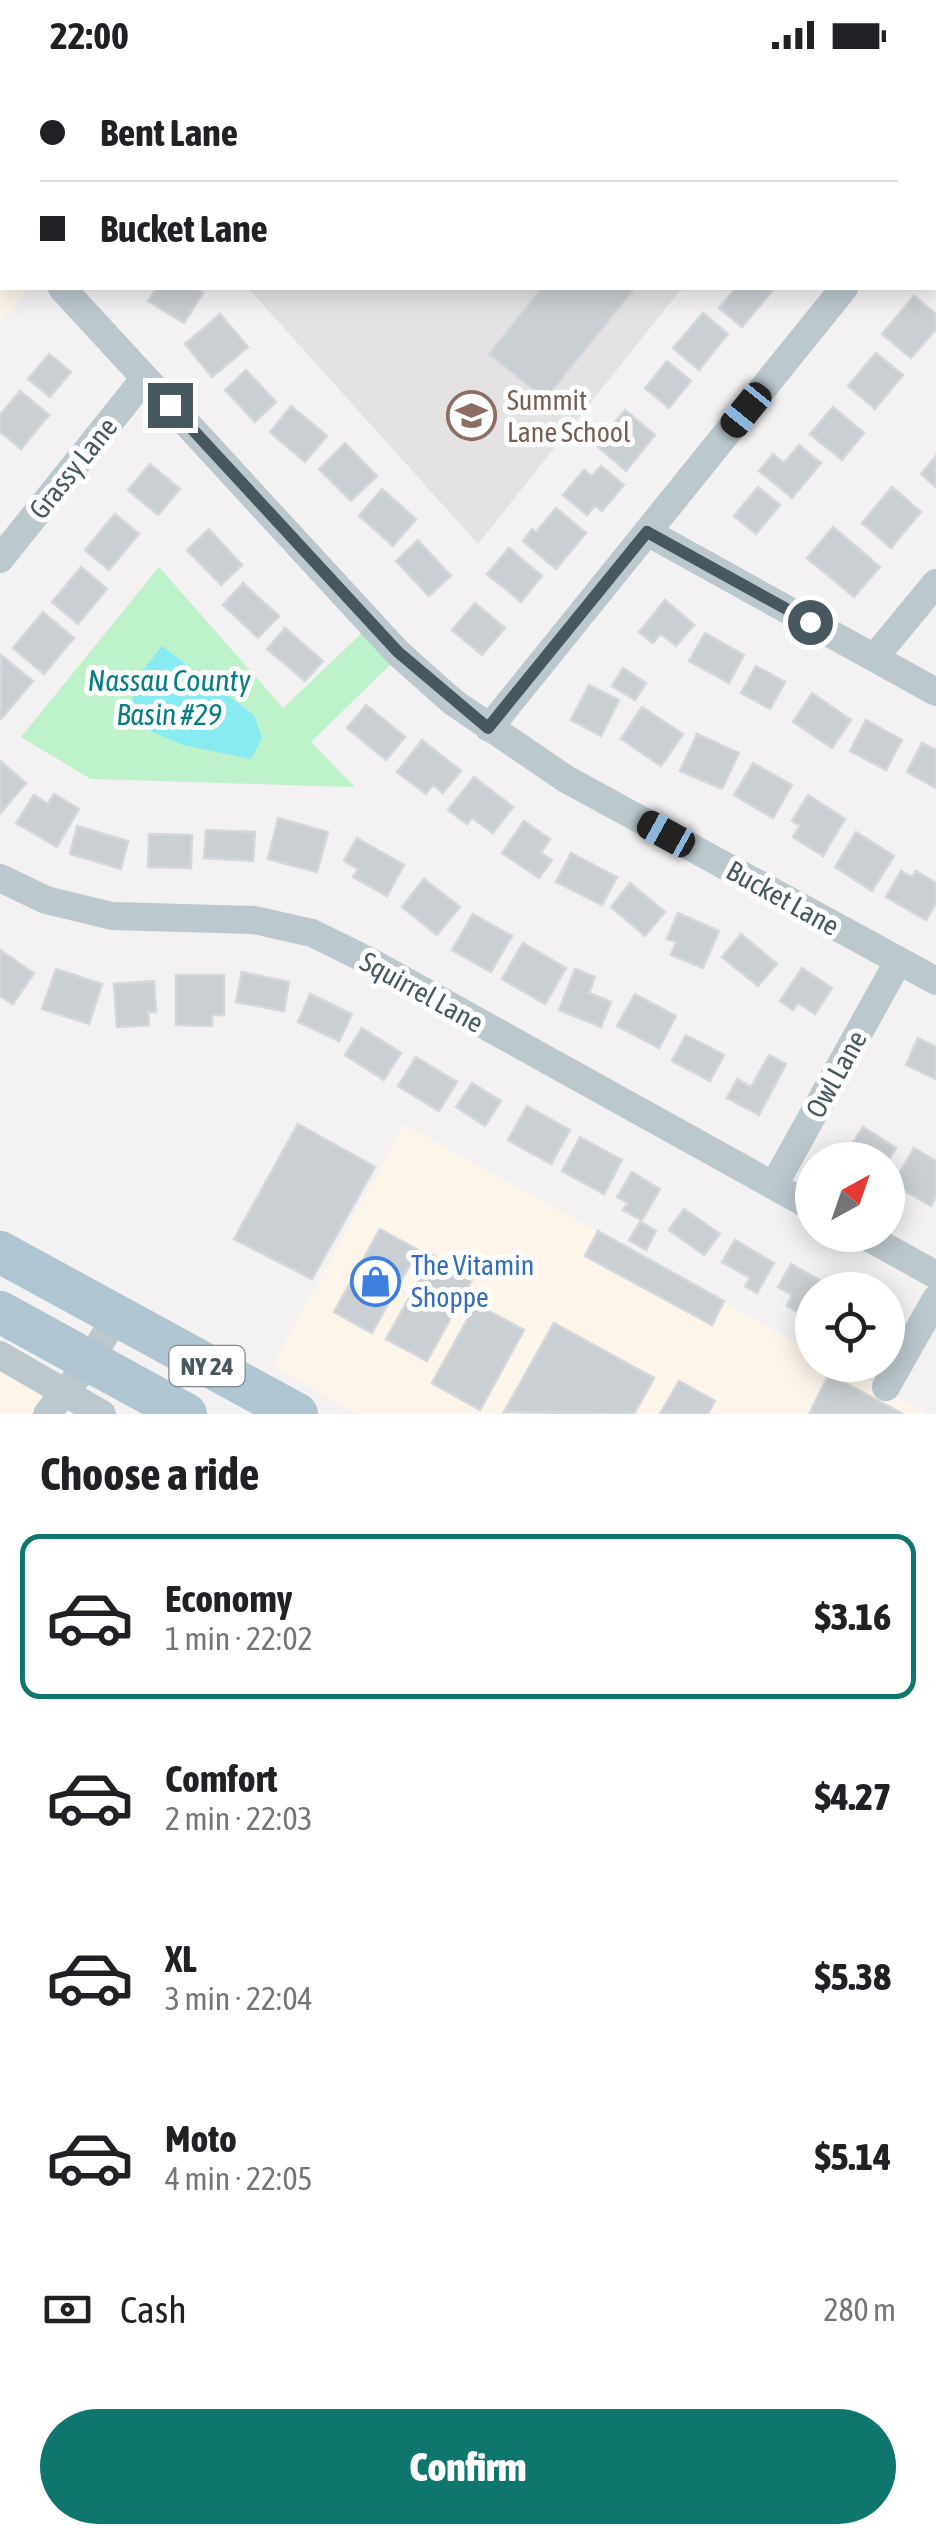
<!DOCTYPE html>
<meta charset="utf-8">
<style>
:root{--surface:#fff;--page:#f6f6f6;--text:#202124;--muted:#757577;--line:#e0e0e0;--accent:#0f766e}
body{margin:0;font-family:"Asap Condensed",sans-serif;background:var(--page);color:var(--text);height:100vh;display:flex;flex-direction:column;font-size:38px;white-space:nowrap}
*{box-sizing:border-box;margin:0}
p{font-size:32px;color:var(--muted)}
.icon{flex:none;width:55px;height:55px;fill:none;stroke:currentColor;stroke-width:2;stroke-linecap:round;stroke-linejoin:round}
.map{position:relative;height:1344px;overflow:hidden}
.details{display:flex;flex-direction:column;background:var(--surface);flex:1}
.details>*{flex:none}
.top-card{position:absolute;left:0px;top:0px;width:938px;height:220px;box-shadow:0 5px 25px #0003;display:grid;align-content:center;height:220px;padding:0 40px;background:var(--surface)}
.needle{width:65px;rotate:40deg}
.controls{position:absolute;left:795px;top:1072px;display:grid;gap:20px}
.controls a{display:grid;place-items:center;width:110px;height:110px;border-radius:50%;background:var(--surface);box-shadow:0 5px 25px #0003;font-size:50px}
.end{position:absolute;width:45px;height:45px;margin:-22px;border:12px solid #475860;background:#fff;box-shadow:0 0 0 5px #fff}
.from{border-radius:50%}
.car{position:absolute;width:30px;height:60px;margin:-30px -15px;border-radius:12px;box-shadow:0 0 8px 2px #0007;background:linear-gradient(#222 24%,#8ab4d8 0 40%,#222 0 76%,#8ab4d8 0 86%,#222 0)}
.top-card b{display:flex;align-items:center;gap:35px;height:95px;font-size:38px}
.top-card b+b{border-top:2px solid var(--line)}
.top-card i{width:25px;height:25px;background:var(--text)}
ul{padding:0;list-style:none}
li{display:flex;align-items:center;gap:30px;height:165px;margin:0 20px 15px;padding:0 20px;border:5px solid transparent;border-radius:20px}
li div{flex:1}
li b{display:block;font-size:38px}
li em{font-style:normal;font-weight:800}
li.active{border-color:var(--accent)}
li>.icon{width:90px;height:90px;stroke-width:1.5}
h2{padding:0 40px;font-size:45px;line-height:120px}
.pay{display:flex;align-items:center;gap:25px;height:110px;padding:0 40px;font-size:38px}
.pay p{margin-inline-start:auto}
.action{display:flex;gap:20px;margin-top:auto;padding:20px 40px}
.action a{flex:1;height:115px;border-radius:60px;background:var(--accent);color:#fff;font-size:40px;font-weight:800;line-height:115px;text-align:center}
.status{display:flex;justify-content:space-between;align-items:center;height:70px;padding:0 50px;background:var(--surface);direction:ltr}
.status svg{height:28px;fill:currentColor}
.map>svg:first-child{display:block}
</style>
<div class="status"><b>22:00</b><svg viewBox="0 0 49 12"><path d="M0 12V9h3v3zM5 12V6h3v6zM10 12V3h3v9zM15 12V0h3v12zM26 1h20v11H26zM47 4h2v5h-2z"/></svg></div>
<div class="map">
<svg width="936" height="1344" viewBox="0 0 936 1344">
<rect width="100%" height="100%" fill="#f3f1f1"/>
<path fill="#fdf5ea" d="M0,0l21,2h-19v216h26l-28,36z
M404,1054l408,227v14h27l91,49h-574l-84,-48z
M0,1292l91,52h-91z"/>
<path fill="#e4e2e3" d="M45,0h810l-2,2z
M248,218h434l-204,256z"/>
<path fill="#bdf2ca" d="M159,497l124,141 80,-76 29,31 -81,79 44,45 -264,-8 -70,-42z"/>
<path fill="#88ebf2" d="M162,576l92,69 8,23 -11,21 -68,-14 -51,-22 1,-40z"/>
<path fill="#cacfd3" stroke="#d4d8dc" stroke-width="2.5" d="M589,0h184l3,2h-190z
M157,218h37l9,5 -19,30 -36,-22z
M542,218h93l-90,111 -56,-45z
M736,218l37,2 -31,37 -23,-19z
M914,226l22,18v15l-25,29 -29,-24z
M703,243l25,21 -29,36 -26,-22z
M220,244l28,33 -36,30 -27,-33z
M876,283l27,22 -28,34 -27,-23z
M49,284l22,18 -21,25 -22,-18z
M667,291l24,20 -22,27 -24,-20z
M246,300l30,32 -21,20 -30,-32z
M20,321l29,24 -28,34 -21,-17v-17z
M291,336l36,30 -22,26 -35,-30z
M833,337l31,26 -22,27 -32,-26z
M625,340l30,25 -29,36 -30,-26z
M345,373l32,33 -26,25 -32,-32z
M799,375l22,18 -29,35 -33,-27 14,-17 11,9z
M936,386v31l-15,-13z
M150,394l30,25 -22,26 -30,-25z
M601,396l23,19 -22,26 -7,-5 -8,9 -24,-20 21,-25 8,6z
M758,417l22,18 -24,29 -22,-18z
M892,417l29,25 -30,36 -29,-25z
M382,419l34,30 -23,27 -34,-30z
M556,438l30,25 -30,36 -33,-28 9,-12 4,3z
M115,444l24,20 -30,36 -24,-20z
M833,457l47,40 -26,30 -47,-39z
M209,459l33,36 -21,20 -34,-35z
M418,470l33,36 -22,20 -33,-35z
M509,478l33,28 -21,26 -34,-28z
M81,497l26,22 -29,35 -26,-22z
M243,513l36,33 -21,22 -35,-33z
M665,530l29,25 -18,21 -15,-12 -8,9 -14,-11z
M475,533l30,25 -23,27 -30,-25z
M43,542l31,26 -30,36 -31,-26z
M285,558l38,33 -18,20 -38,-32z
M705,563l39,22 -15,28 -40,-22z
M1,585l32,26 -32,38 -1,-1z
M756,596l29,16 -15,27 -29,-16z
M623,598l23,15 -11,17 -23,-14z
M589,615l30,15 -18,36 -30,-16z
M812,623l39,27 -19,28 -39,-26z
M366,635l39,32 -19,23 -39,-32z
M642,637l41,27 -22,32 -40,-27z
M866,650l36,20 -16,30 -36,-19z
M697,664l42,19 -17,36 -42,-18z
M422,670l39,31 -18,22 -10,-8 -7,9 -29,-22z
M922,673l14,7v38l-29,-16z
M0,691l26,22 -26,31z
M753,693l39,22 -19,33 -39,-23z
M474,707l39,30 -20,26 -21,-15 -5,6 -19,-14z
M54,724l25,15 -22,38 -41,-24 18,-28 14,9z
M808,725l37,24 -22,37 -30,-19 7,-11 -8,-5z
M278,748l50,14 -11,40 -49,-13z
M524,751l26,18 -9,14 11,7 -13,18 -37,-25z
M77,756l51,15 -7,28 -51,-15z
M206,760l49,2 -2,29 -49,-3z
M856,762l38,24 -22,35 -37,-24z
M149,764l43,1 -1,33 -43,-1z
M357,768l47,27 -17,31 -34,-19 5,-8 -14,-8z
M571,783l46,24 -15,28 -46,-23z
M901,801l11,6 4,-6 20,12v20l-10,17 -40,-23z
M424,809l36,28 -23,28 -35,-28z
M630,813l35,29 -20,24 -34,-29z
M678,843l41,18 -16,37 -32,-13 5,-13 -9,-3z
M473,844l39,22 -21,36 -39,-22z
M741,864l36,30 -19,22 -36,-29z
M523,873l43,25 -21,36 -43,-25z
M0,880l34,23 -21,31 -13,-8z
M802,898l30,20 -17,26 -17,-11 -5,7 -13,-9z
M56,899l46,15 -13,40 -47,-15z
M575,899l20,8 -6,16 22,9 -10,25 -42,-17z
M242,902l47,10 -5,29 -48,-9z
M176,905h48v40h-12v11l-36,-1z
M154,911l2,31h-8l1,13 -32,2 -3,-43z
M310,924l42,20 -13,27 -41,-19z
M635,924l41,22 -17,32 -42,-22z
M362,958l39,25 -17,27 -39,-25z
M686,965l38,20 -14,26 -38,-20z
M918,968l18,9v32l-30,-14z
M769,985l17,9 -27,51 -32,-17 10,-19 14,8z
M416,987l41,25 -18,29 -41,-25z
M472,1013l29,18 -16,25 -29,-19z
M527,1036l43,24 -19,34 -43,-24z
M298,1054l77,43 -63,112 -78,-40z
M863,1057l33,21 -8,13 -46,-1z
M580,1067l42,23 -18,34 -42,-23z
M914,1078l22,13v35l-5,10 -38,-22z
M632,1102l28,17 -19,33 15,9 -10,19 -17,-10 12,-20 -18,-10 5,-7 -11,-6z
M684,1139l36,25 -16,21 -35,-25z
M380,1159l38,21 -46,83 -38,-21z
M598,1161l126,70 -12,24 -127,-69z
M735,1170l39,23 -17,30 -12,-7 5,-8 -28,-16z
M433,1185l40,23 -46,83 -41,-22z
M791,1194l39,22 -2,4h-16l-1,30 -24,-14 5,-11 -14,-8z
M476,1234l48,26 -44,80 -48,-27z
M554,1253l100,55 -20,36 -130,-2z
M829,1304l74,40h-94z
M679,1311l36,20 -7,13h-48z"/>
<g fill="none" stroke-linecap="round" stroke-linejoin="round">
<path stroke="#bbc8ce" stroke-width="28" d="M935,105l1,-2
M62,218l336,365 55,49 113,77 370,202
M647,462l289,160
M0,489l145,-181
M874,588l62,-75
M489,658l355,-440
M0,808l46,22 66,16 142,4 58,13 57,28 443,246
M774,1115l124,-223
M864,1165l72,40
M0,1285l102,59
M886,1317l50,-88
M47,1344l43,-53 25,-44"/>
<path stroke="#afc5d1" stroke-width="42" d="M0,1182l297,162
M0,1242l186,102"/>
</g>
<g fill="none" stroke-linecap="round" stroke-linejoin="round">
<path stroke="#475860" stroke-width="12" d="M170,335l228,247 90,76 159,-196 163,90"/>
</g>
<defs>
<symbol id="school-ring" viewBox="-11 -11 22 22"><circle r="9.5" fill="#fff" stroke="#8d6e63" stroke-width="1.5"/><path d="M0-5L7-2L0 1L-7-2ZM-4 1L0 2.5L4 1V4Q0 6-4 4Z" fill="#8d6e63"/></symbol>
<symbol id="shop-ring" viewBox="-11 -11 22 22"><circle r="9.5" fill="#fff" stroke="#3f7fe0" stroke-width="1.5"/><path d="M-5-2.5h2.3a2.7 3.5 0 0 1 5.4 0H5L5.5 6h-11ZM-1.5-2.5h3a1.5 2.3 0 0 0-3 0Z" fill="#3f7fe0"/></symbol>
</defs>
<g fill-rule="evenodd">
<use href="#school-ring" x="444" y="318" width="55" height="55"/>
<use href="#shop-ring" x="348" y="1184" width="55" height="55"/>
</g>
<g text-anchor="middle" stroke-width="10" stroke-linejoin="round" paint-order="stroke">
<rect fill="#fff" stroke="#7e8a90" stroke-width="2.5" x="169.5" y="1276" width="75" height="40" rx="8"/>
<g font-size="25" font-weight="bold" fill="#475860">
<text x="207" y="1305">NY 24</text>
</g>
<g font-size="28" fill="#785e54" stroke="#fff" text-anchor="start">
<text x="507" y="340">Summit<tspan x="507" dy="32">Lane School</tspan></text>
</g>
<g font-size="28" fill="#475860" stroke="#fff">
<text transform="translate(73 398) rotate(-51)" y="10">Grassy Lane</text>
<text transform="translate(783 828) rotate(29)" y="10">Bucket Lane</text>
<text transform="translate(422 922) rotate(29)" y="10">Squirrel Lane</text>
<text transform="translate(836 1004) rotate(-61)" y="10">Owl Lane</text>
</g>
<g font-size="28" fill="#366cbe" stroke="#fff" text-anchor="start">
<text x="411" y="1205">The Vitamin<tspan x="411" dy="32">Shoppe</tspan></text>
</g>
<g font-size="30" font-style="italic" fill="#077d84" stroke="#fff">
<text x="169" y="621">Nassau County<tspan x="169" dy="34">Basin #29</tspan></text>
</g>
</g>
</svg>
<div class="controls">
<a><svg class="needle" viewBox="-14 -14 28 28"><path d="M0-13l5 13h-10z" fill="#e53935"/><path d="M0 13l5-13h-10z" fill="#757577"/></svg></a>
<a><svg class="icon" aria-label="locate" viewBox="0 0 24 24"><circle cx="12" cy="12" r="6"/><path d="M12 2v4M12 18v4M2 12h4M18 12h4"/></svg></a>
</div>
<i class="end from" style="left:810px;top:552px"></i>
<i class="end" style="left:170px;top:335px"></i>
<i class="car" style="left:746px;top:340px;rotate:219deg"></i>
<i class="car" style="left:666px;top:764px;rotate:299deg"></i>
<div class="top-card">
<b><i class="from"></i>Bent Lane</b>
<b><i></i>Bucket Lane</b>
</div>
</div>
<section class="details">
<h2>Choose a ride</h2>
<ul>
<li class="active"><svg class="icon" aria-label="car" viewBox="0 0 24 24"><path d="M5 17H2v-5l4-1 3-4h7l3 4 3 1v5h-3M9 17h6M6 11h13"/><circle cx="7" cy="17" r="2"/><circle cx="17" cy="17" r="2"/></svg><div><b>Economy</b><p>1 min · 22:02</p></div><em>$3.16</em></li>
<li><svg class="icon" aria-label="car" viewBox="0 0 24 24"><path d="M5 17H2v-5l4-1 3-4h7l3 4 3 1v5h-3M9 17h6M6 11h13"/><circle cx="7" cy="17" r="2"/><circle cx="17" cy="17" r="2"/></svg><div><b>Comfort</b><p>2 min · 22:03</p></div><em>$4.27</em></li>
<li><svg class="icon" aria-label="car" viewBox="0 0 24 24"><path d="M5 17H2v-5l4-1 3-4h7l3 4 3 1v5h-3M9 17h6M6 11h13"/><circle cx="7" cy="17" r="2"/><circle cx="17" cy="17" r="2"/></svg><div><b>XL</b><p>3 min · 22:04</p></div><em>$5.38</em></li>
<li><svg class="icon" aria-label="car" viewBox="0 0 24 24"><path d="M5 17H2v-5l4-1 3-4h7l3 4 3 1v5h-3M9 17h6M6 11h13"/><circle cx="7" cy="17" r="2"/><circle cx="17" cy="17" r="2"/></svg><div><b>Moto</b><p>4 min · 22:05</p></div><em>$5.14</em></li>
</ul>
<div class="pay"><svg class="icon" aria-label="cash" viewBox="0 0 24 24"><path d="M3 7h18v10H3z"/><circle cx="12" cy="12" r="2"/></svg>Cash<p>280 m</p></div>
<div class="action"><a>Confirm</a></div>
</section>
